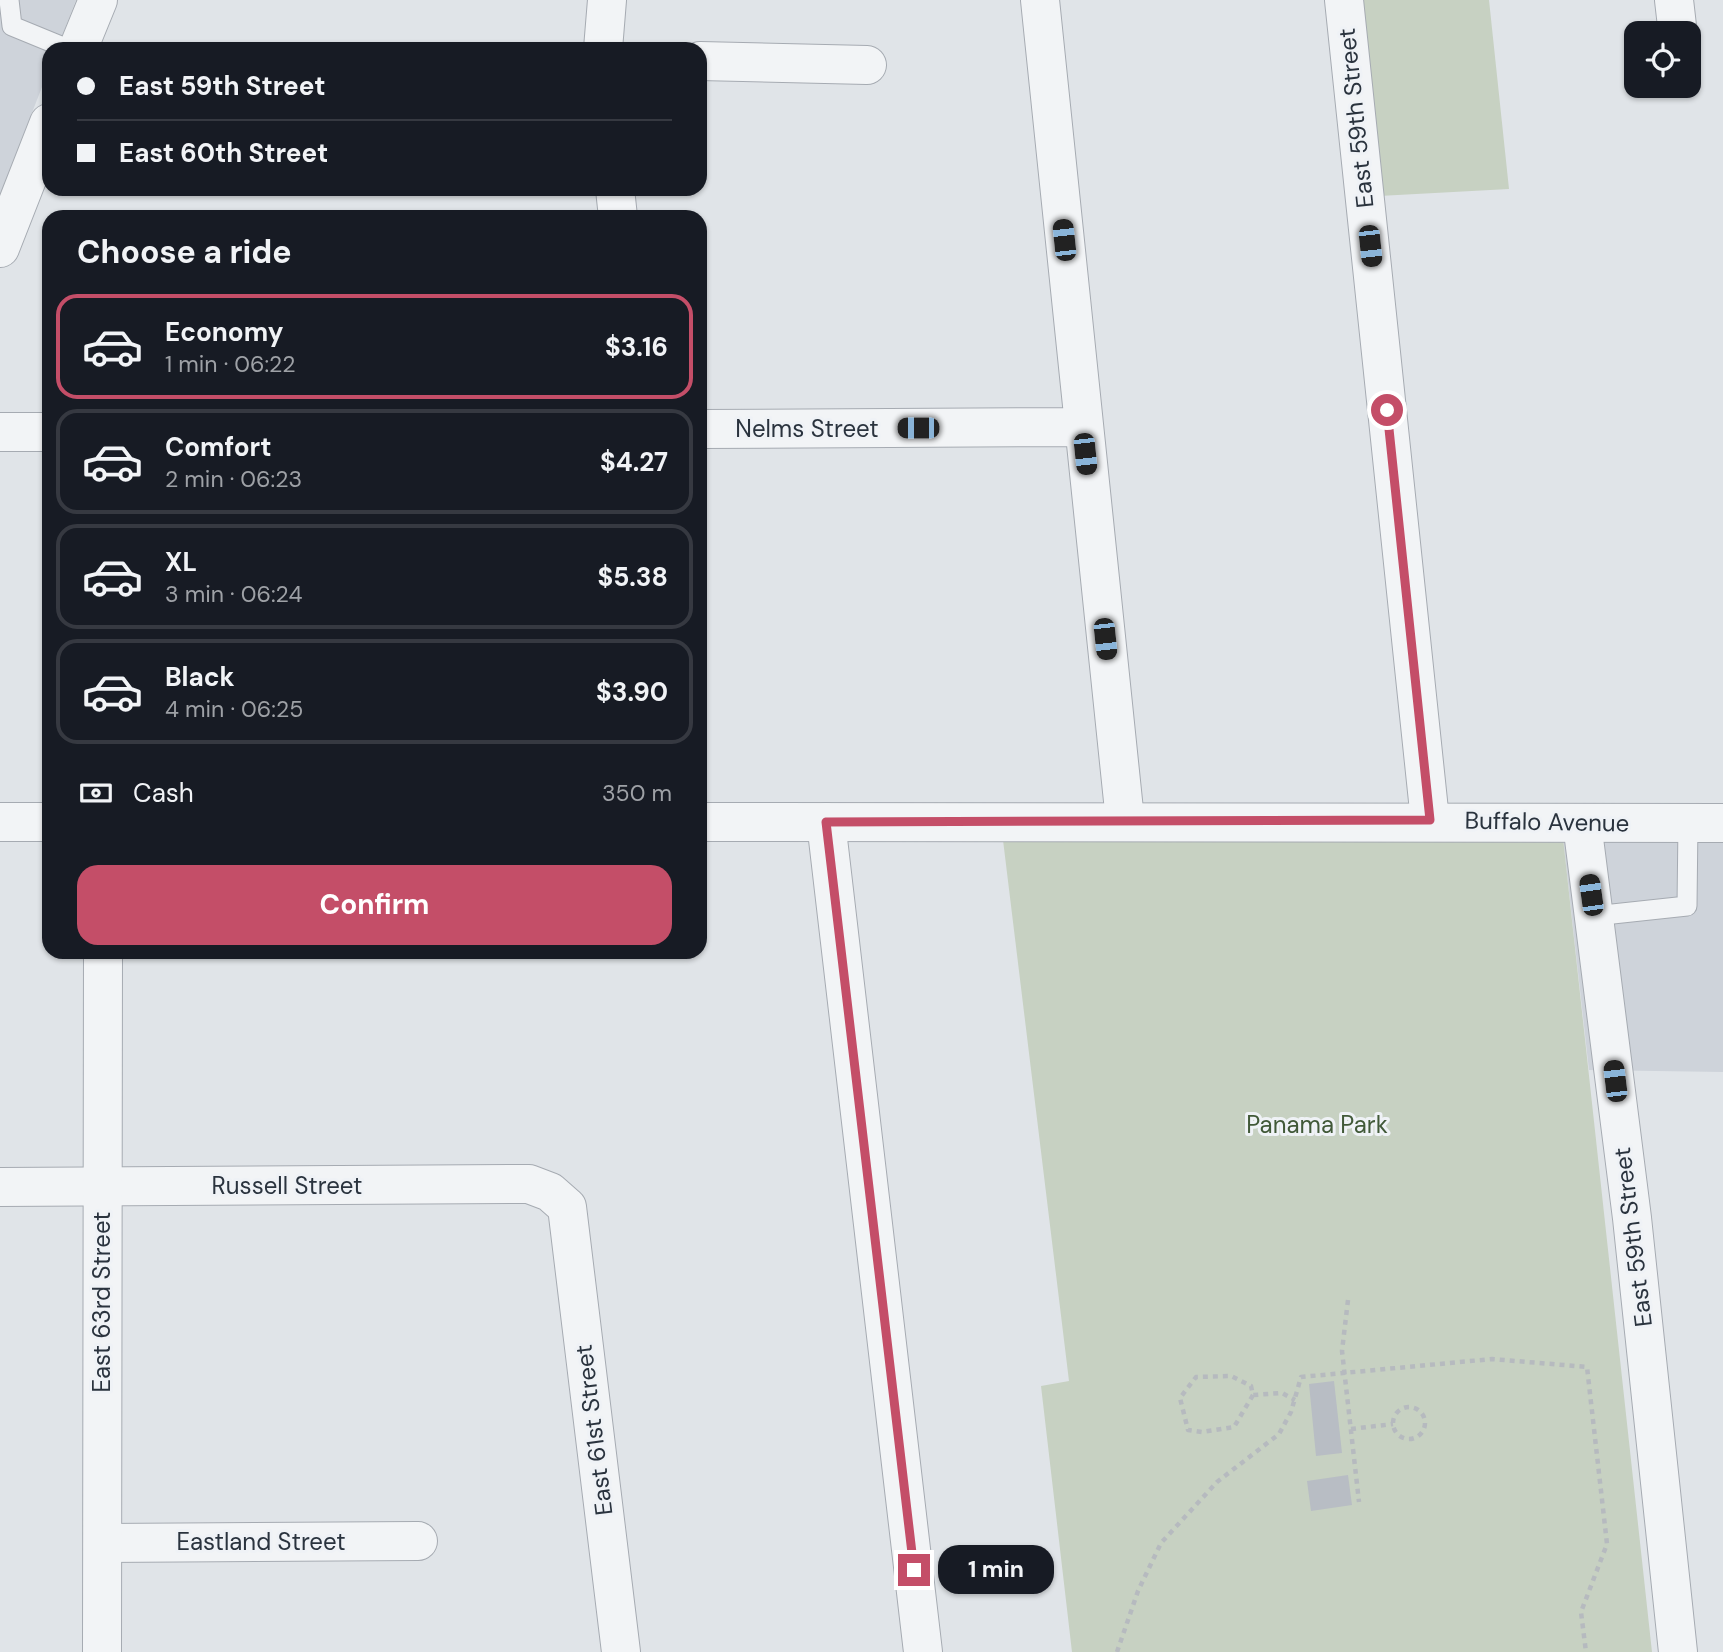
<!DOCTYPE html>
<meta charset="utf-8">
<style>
:root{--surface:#171b24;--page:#242831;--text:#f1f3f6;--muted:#9ea1a6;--line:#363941;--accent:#c44e68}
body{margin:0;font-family:"DM Sans",sans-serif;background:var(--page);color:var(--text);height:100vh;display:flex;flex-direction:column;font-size:26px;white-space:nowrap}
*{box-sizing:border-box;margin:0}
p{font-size:23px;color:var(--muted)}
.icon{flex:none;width:38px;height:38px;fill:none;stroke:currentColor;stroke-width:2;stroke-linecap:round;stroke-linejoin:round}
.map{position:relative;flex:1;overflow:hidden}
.side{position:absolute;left:42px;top:210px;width:665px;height:749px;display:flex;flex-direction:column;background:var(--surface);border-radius:21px;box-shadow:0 2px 5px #0004}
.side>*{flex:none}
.banner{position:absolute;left:42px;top:42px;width:665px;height:154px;border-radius:21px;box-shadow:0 2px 5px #0004;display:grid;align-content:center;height:154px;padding:0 35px;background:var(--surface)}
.fabs{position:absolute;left:1624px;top:21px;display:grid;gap:14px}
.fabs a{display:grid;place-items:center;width:77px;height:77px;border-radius:14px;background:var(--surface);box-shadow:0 2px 5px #0004;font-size:35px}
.end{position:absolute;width:32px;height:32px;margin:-16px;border:9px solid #c44e68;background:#fff;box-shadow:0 0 0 4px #fff}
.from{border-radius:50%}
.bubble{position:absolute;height:49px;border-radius:21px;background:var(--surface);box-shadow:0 2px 5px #0004;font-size:23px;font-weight:700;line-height:49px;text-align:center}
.car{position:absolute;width:21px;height:42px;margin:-21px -10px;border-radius:9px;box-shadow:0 0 5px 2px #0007;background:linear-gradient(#222 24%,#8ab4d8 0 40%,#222 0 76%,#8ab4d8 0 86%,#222 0)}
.banner b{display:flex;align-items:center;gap:24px;height:66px;font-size:26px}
.banner b+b{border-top:2px solid var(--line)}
.banner i{width:18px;height:18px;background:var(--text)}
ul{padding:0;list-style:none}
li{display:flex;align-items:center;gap:21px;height:105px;margin:0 14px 10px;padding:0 21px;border:4px solid var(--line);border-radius:21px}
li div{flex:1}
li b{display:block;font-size:26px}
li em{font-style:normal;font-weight:700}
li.selected{border-color:var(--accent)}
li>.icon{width:63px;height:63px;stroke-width:1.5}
h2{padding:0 35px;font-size:32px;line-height:84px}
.pay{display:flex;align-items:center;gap:18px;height:77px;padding:0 35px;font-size:26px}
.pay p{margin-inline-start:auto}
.button{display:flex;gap:14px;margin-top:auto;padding:14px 35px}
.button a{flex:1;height:80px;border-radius:21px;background:var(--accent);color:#fff;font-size:28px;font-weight:700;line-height:80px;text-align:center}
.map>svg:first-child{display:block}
</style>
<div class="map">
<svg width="1723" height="1652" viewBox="0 0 1723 1652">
<rect width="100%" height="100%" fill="#e0e4e8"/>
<path fill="#ced3da" d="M0,0h76l-19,49h-8v20l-49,126z
M1563,838h160v234l-134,-2z"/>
<path fill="#c7d1c2" d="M1358,0h131l20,189 -130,7z
M1563,838l89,814h-580l-31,-266 28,-5 -66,-541z"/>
<path fill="#b8bdc4" d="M1334,1381l8,72 -26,3 -7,-72z
M1348,1475l4,30 -41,6 -4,-30z"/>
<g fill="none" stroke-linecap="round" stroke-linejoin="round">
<defs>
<path id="service" d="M9,0l3,26 56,23
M1594,916l93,-10 1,-83"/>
<path id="minor" d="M1040,0l85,820
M1344,0l86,820
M1674,0l3,26
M78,49l20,-49
M603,49l4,-49
M700,61l167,4
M615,189l3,28
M0,248l49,-125
M700,429l382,-2
M0,432h49
M826,822l97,830
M1582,823l50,395 46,434
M0,1187l529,-3 21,8 17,15 54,445
M103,1543l315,-2"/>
<path id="tertiary" d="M0,822h49
M700,822l1023,1
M102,1652l1,-700"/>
</defs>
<use href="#service" stroke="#a6abb2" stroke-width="21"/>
<use href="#minor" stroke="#a6abb2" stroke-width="40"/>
<use href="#tertiary" stroke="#a6abb2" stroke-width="40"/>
<path stroke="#b6babf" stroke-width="4.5" stroke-dasharray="5 5" stroke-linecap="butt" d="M1348,1300l-6,51 17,151
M1253,1395l-19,32 -32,5 -14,-2 -8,-32 16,-21 35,-1 20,10 2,9 29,-2 13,7
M1393 1423a16 16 0 1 1 32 0a16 16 0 1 1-32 0Z
M1351,1429l42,-5
M1117,1652l21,-61 23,-48 56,-61 62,-48 12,-22 10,-35 191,-18 95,8 20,177 -26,68 5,40"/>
<use href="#service" stroke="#f2f4f6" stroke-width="19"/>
<use href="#minor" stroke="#f2f4f6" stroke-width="38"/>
<use href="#tertiary" stroke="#f2f4f6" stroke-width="38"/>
</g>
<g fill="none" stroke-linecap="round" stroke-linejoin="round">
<path stroke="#c44e68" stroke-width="9" d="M914,1570l-88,-748 604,-2 -43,-410"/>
</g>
<g text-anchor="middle" stroke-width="6" stroke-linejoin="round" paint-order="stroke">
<g font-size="24" fill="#2a333e" stroke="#eff2f6">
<text transform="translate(1356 118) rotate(-96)" y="8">East 59th Street</text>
<text x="807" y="437">Nelms Street</text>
<text transform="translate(1547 822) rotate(1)" y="8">Buffalo Avenue</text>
<text x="287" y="1194">Russell Street</text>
<text transform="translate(1633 1237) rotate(-97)" y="8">East 59th Street</text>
<text transform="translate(102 1302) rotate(-90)" y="8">East 63rd Street</text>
<text transform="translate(594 1430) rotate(-97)" y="8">East 61st Street</text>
<text x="261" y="1550">Eastland Street</text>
</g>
<g font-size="24" fill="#415938" stroke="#eff2f6">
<text x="1317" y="1133">Panama Park</text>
</g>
</g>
</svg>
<div class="fabs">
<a><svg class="icon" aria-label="locate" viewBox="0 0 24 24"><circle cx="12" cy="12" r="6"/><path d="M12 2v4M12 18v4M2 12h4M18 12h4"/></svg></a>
</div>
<i class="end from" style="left:1387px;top:410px"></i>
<i class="end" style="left:914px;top:1570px"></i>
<div class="bubble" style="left:938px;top:1545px;width:116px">1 min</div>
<i class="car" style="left:1064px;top:240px;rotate:354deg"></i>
<i class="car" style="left:1370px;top:246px;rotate:174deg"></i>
<i class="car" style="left:918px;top:428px;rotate:270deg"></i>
<i class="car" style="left:1085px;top:454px;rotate:174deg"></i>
<i class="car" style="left:1105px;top:639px;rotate:174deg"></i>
<i class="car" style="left:1591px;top:895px;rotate:352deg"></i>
<i class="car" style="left:1615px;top:1081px;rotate:353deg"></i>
<div class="banner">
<b><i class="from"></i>East 59th Street</b>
<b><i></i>East 60th Street</b>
</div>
<section class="side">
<h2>Choose a ride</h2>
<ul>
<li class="selected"><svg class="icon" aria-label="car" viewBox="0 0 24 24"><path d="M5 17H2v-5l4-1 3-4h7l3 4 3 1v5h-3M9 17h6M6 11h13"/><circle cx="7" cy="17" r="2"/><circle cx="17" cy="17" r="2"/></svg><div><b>Economy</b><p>1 min · 06:22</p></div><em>$3.16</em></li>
<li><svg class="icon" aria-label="car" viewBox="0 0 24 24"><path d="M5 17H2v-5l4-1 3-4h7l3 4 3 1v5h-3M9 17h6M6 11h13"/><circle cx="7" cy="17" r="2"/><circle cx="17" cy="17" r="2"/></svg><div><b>Comfort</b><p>2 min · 06:23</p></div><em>$4.27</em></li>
<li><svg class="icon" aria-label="car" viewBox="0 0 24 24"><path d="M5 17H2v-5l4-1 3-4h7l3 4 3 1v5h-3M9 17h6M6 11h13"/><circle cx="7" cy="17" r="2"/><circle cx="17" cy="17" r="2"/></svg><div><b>XL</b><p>3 min · 06:24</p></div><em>$5.38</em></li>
<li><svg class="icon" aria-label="car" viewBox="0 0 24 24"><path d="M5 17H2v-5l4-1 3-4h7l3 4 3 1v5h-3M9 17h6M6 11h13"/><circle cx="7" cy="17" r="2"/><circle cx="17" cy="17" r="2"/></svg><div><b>Black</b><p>4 min · 06:25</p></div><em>$3.90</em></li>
</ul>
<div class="pay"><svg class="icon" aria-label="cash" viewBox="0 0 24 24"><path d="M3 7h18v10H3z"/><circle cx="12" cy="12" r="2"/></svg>Cash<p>350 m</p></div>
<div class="button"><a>Confirm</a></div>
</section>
</div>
